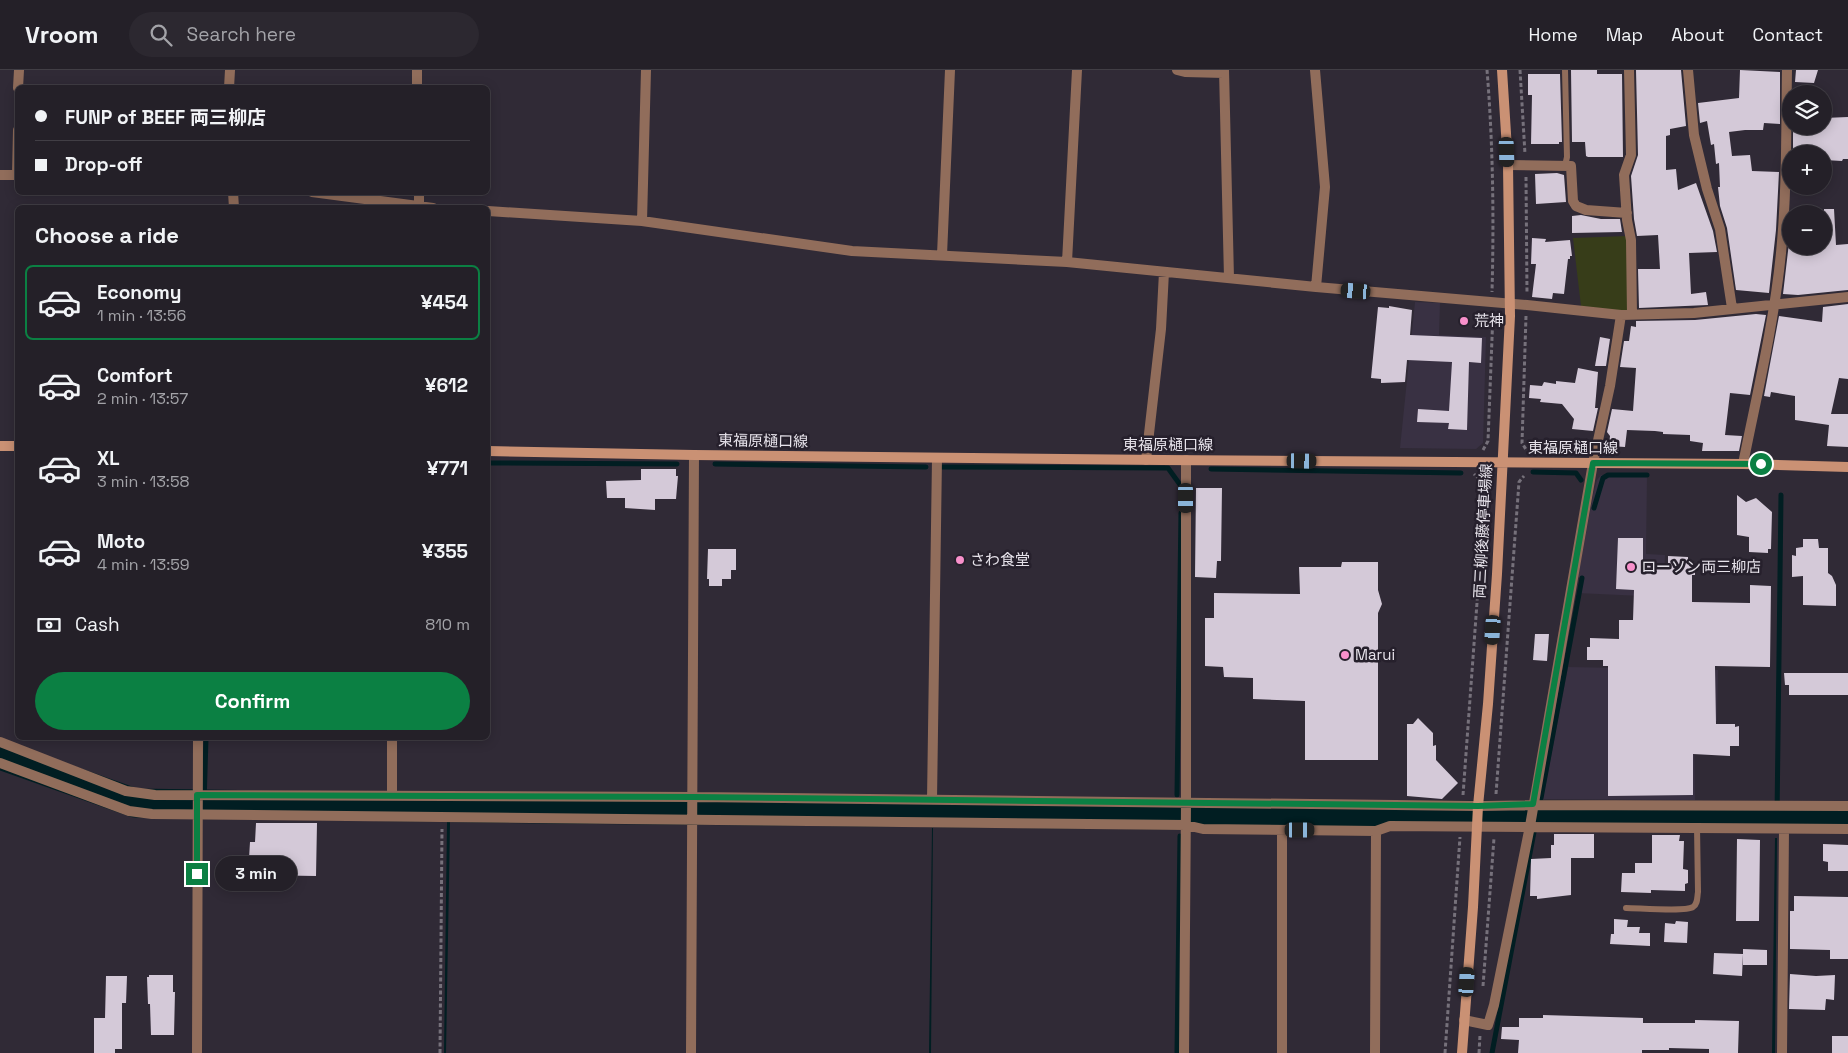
<!DOCTYPE html>
<meta charset="utf-8">
<style>
:root{--surface:#242028;--page:#2c2830;--text:#f1f3f6;--muted:#a3a3a8;--line:#413e45;--accent:#0b8043}
body{margin:0;font-family:"Space Grotesk","Noto Sans JP",sans-serif;background:var(--page);color:var(--text);height:100vh;display:flex;flex-direction:column;font-size:19px;white-space:nowrap}
*{box-sizing:border-box;margin:0}
p{font-size:16px;color:var(--muted)}
.icon{flex:none;width:28px;height:28px;fill:none;stroke:currentColor;stroke-width:2;stroke-linecap:round;stroke-linejoin:round}
.map{position:relative;flex:1;overflow:hidden}
.drawer{position:absolute;left:15px;top:135px;width:475px;height:535px;display:flex;flex-direction:column;background:var(--surface);border-radius:8px;box-shadow:0 2px 12px #0003,0 0 0 1px var(--line)}
.drawer>*{flex:none}
.banner{position:absolute;left:15px;top:15px;width:475px;height:110px;border-radius:8px;box-shadow:0 2px 12px #0003,0 0 0 1px var(--line);display:grid;align-content:center;height:110px;padding:0 20px;background:var(--surface)}
.buttons{position:absolute;left:1782px;top:15px;display:grid;gap:10px}
.buttons a{display:grid;place-items:center;width:50px;height:50px;border-radius:50%;background:var(--surface);box-shadow:0 2px 12px #0003,0 0 0 1px var(--line);font-size:25px}
.end{position:absolute;width:22px;height:22px;margin:-11px;border:6px solid #0b8043;background:#fff;box-shadow:0 0 0 2px #fff}
.from{border-radius:50%}
.bubble{position:absolute;height:35px;border-radius:18px;background:var(--surface);box-shadow:0 2px 12px #0003,0 0 0 1px var(--line);font-size:16px;font-weight:600;line-height:35px;text-align:center}
.car{position:absolute;width:15px;height:30px;margin:-15px -8px;border-radius:6px;box-shadow:0 0 4px 1px #0007;background:linear-gradient(#222 24%,#8ab4d8 0 40%,#222 0 76%,#8ab4d8 0 86%,#222 0)}
.banner b{display:flex;align-items:center;gap:18px;height:48px;font-size:19px}
.banner b+b{border-top:1px solid var(--line)}
.banner i{width:12px;height:12px;background:var(--text)}
ul{padding:0;list-style:none}
li{display:flex;align-items:center;gap:15px;height:75px;margin:0 10px 8px;padding:0 10px;border:2px solid transparent;border-radius:8px}
li div{flex:1}
li b{display:block;font-size:19px}
li em{font-style:normal;font-weight:600}
li.active{border-color:var(--accent)}
li>.icon{width:45px;height:45px;stroke-width:1.5}
h2{padding:0 20px;font-size:22px;line-height:60px}
.pay{display:flex;align-items:center;gap:12px;height:55px;padding:0 20px;font-size:19px}
.pay p{margin-inline-start:auto}
.action{display:flex;gap:10px;margin-top:auto;padding:10px 20px}
.action a{flex:1;height:58px;border-radius:30px;background:var(--accent);color:#fff;font-size:20px;font-weight:600;line-height:58px;text-align:center}
header{display:flex;align-items:center;gap:30px;box-sizing:border-box;height:70px;padding:0 25px;background:var(--surface);border-bottom:1px solid var(--line)}
header strong{font-size:24px}
nav{display:flex;gap:28px;margin-inline-start:auto;font-size:18px}
.search{width:350px;height:45px;background:var(--page);display:flex;align-items:center;gap:12px;box-sizing:border-box;padding:0 18px;border-radius:28px;color:var(--muted);font-size:19px}
.map>svg:first-child{display:block}
</style>
<header>
<strong>Vroom</strong>
<div class="search"><svg class="icon" aria-label="search" viewBox="0 0 24 24"><circle cx="10" cy="10" r="6"/><path d="M15 15l6 6"/></svg>Search here</div>
<nav><a>Home</a><a>Map</a><a>About</a><a>Contact</a></nav>
</header>
<div class="map">
<svg width="1848" height="983" viewBox="0 0 1848 983">
<rect width="100%" height="100%" fill="#302a36"/>
<path fill="#393143" d="M1415,232l25,1 -1,32 47,2 -3,106 -7,6 -76,-1z
M1601,405l46,1 -1,78 19,1 -2,42 -86,-4 3,-15 -2,-1 15,-82 4,-15z
M1568,597l150,3 -1,51 -23,1 1,78 -152,-1z"/>
<path fill="#373d19" d="M1628,166v76l-47,-6 -8,-68z"/>
<path fill="#011e22" d="M447,752h3l-4,231h-2z
M932,758h1l-2,225h-2z
M1775,768h2l-2,215h-3z"/>
<g fill="none" stroke-linecap="round" stroke-linejoin="round">
<path stroke="#011e22" stroke-width="5" d="M488,393l189,1
M715,394l211,3
M942,397l226,1 13,18v6
M1211,399l250,4
M1533,402l43,1 5,7
M1594,438l9,-30 5,-3h39
M1177,725l4,-282
M1541,728l41,-220
M204,734l2,-66
M1777,747l4,-322
M1177,983l3,-217
M1492,983l42,-221"/>
<path stroke="#011e22" stroke-width="29" d="M0,685l135,48 406,6 638,6h360l309,3"/>
</g>
<path fill="#d4c9d8" d="M1571,0h26v4h25l1,83h-35l-2,-1 -1,-14h-13z
M1636,0h45l5,56 -16,3v6l-4,1v34l10,-1 2,21 18,-7 17,48 4,21 -28,1 2,41 15,-2 2,13 -69,3 -1,-39h22l-2,-34 -21,1 -3,-17 -3,-43 7,-21z
M1740,0l40,2v52l-16,-1 -1,7h-18l-16,2 3,24 18,-1 2,16 27,1 -3,58 -7,63 -33,-3 -9,-62 -7,-22 -2,-19h2l-1,-24 -3,1 -2,-20 -3,1 -4,-24 -7,2 -2,-20 41,-5z
M1796,0h22l-4,13 -19,-1z
M1528,4h32l2,68h-3v2h-28l1,-49h-4z
M1848,47v42h-5l-1,2 -18,-1v-6h-31v-28h31v-8z
M1557,103l7,2 2,27 -30,2 -1,-30z
M1824,139h10l2,36 12,-1v46l-50,5 -15,-1 7,-60h1v12h33z
M1581,145l20,4h19l2,13 -50,1v-17z
M1532,168l14,1 -1,3 25,-2 2,16h-2v3h-2l-4,35 -11,-1 -1,6 -20,-2 4,-33h-5z
M1848,234v75l-9,-1 -8,36h17v33l-21,-1 2,-21 -34,-5v-24l-24,-4 -1,5 -6,-1 15,-80 43,6 1,-15z
M1389,236l23,4 -2,25 72,3 -1,25 -12,-1 -2,68 -19,-1 1,-6 -32,-1 1,-13 31,2 3,-49 -45,-2 -2,22 -24,1v-4l-10,-1 7,-71 11,1z
M1756,244l10,1 -16,80 -20,-2 -5,42 17,1 -3,15h-37l1,-8 -13,-2v-6l-27,-1v-2l-8,-1 -28,-1 -2,17 -16,-1 1,-10 -3,-4 5,-23 21,2 3,-43 -16,-1 4,-26h5l2,-15 5,1v-6l59,-1z
M1600,267l10,2 -4,27h-11z
M1578,298l20,4 -3,36h3l-5,23 -21,-2 2,-10 -12,-15 -22,-2 1,-3 -12,-1 1,-13 12,1 2,-4 12,2v-3l19,2z
M641,399h35v7h2l-2,23h-21v11l-30,-2v-10h-18l-1,-17 35,-1z
M1196,418h26l-1,73h-4l-1,17 -21,-1z
M1737,425l9,7 10,-4 16,14 -1,37h-3v4l-19,-1v-15l-12,-2z
M1618,468h25v27l25,3v-12l20,1v5h7v13h-3v27l58,1v-18l21,1 -1,81 -55,-1 1,58h19v3l4,-1v20h-9v10l-37,-2v41l-85,1v-130h-5v-6h-16v-13h3v-9l29,1v-19h14l1,-30 -18,-1z
M1803,469h15l1,9h9v25l4,3 4,9v21l-33,-1v-29l-11,1v-22l4,1v-8l7,-1z
M708,479h28v21h-5v9h-9v7h-13v-7h-2z
M1342,492h36v28l4,14 -4,9v147h-73v-59l-52,-2v-21l-29,-1 -1,-10 -18,-1v-48h9v-25l86,1 -1,-27h42z
M1535,564h14l-2,27 -14,-1z
M1784,603h64v22h-59v-10h-4z
M1418,648l15,15v13l3,-1v15l22,23 -16,16 -35,-3v-72h6z
M256,753h61l-1,53 -68,-1 2,-33h5z
M1554,764h40v24h-23v37l-34,4v-3h-7l1,-37 20,-1v-13h3z
M1652,765h28l-1,6h5l-1,28 5,1v13l-3,1v7l-34,-1v3l-30,-1 1,-19h13v-10h17z
M1737,769l23,1 -1,81h-23z
M1823,774l25,1v26h-20v-9l-5,-1z
M1794,826l54,1v62h-18v-9l-40,-1v-38h4z
M1614,849l14,1 -1,7h13l-1,6h11v13l-40,-2 1,-10h3z
M1676,851l12,1 -1,21 -23,-1 1,-19 10,1z
M1743,879l24,1v15h-24z
M1714,883l29,1 -1,22 -29,-2z
M1790,904l26,2 19,-1 -1,25 -8,-1 -1,11 -36,-1z
M149,905h24v17h2l-1,43h-23l-1,-31h-2l-1,-27h2z
M106,906h21l-1,27h-4v46h-7v4h-21v-35h11z
M1543,945l100,3v5h52v-3l44,1 -1,32h-29v-4l-40,-1v2h-27v3h-124l1,-13 -18,-1 1,-12h17v-9h24z
M1832,966h16v17h-16z"/>
<g fill="none" stroke-linecap="round" stroke-linejoin="round">
<path stroke="#76717b" stroke-width="3" stroke-dasharray="4 2.5" stroke-linecap="butt" d="M1487,0c6,74 7,148 5,222
M1520,0l5,84
M1526,107l1,116
M1526,246l-4,127 5,8
M1483,380l5,-9 5,-128
M1496,724l23,-312 5,-6
M1463,725l22,-302v-8l-11,-11
M1483,916l11,-148
M440,983l2,-224
M1445,983l15,-216
M1479,983l1,-18"/>
<path stroke="#916d5b" stroke-width="6" d="M1565,96l2,-9 -2,-87
M1626,838c12,0 60,4 67,-1 5,-3 4,-10 5,-15l-1,-65"/>
<path stroke="#916d5b" stroke-width="10" d="M417,0v18
M1177,0l8,2 39,1
M1224,0l5,208
M1315,0l10,117 -9,100
M1629,0l2,85 -7,20 3,45 4,20 1,75
M1688,0l6,65 13,54 13,40 12,79
M18,18l1,-18
M229,18l1,-18
M1508,95l63,1 2,35 3,5 10,4 41,3
M0,105h18
M17,105l1,-45
M233,122l1,16
M312,122l121,16
M419,122v16
M488,141l154,10 210,30 215,11 249,25 211,18 94,10 73,-2 154,-16
M642,151l4,-151
M942,185l8,-185
M1067,192l10,-192
M1146,390l15,-131 3,-57
M1743,394c14,-70 31,-140 38,-211 6,-61 5,-122 6,-183
M392,668v58
M0,672l126,49 29,4 539,2 784,9 55,-1 315,1
M0,693l129,48 23,3 1034,11 17,4 173,2 14,-5 458,3
M932,730l5,-342
M1282,760v223
M1464,950l24,5 6,-20 36,-179 63,-363 17,-77 11,-71
M197,983l1,-315
M691,983l3,-598
M1184,983l2,-250v-343
M1375,983l1,-222
M1782,983l2,-224"/>
<path stroke="#ca9174" stroke-width="10" d="M0,376h18
M488,381l206,4 467,5 582,4 105,3
M1462,983l11,-146 5,-101 10,-102 9,-130 13,-258 -2,-151 -6,-95"/>
</g>
<g fill="none" stroke-linecap="round" stroke-linejoin="round">
<path stroke="#0b8043" stroke-width="6" d="M197,804v-79l497,2 784,9 55,-2 60,-341 168,1"/>
</g>
<g fill="#f890cb" stroke="#26202c" stroke-width="2">
<circle cx="1464" cy="251" r="5"/>
<circle cx="960" cy="490" r="5"/>
<circle cx="1631" cy="497" r="5"/>
<circle cx="1345" cy="585" r="5"/>
</g>
<g text-anchor="middle" stroke-width="5" stroke-linejoin="round" paint-order="stroke">
<g font-size="15" fill="#e6e2ea" stroke="#26202c" text-anchor="start">
<text x="1474" y="256">荒神</text>
<text x="970" y="495">さわ食堂</text>
<text x="1641" y="502">ローソン両三柳店</text>
<text x="1355" y="590">Marui</text>
</g>
<g font-size="15" fill="#e6e2ea" stroke="#26202c">
<text transform="translate(763 371) rotate(1)" y="5">東福原樋口線</text>
<text x="1168" y="380">東福原樋口線</text>
<text x="1573" y="383">東福原樋口線</text>
<text transform="translate(1483 461) rotate(-87)" y="5">両三柳後藤停車場線</text>
</g>
</g>
</svg>
<div class="buttons">
<a><svg class="icon" aria-label="layers" viewBox="0 0 24 24"><path d="M12 4l9 5-9 5-9-5zM3 14l9 5 9-5"/></svg></a>
<a>+</a>
<a>−</a>
</div>
<i class="end from" style="left:1761px;top:394px"></i>
<i class="end" style="left:197px;top:804px"></i>
<div class="bubble" style="left:215px;top:786px;width:82px">3 min</div>
<i class="car" style="left:1507px;top:82px;rotate:178deg"></i>
<i class="car" style="left:1356px;top:221px;rotate:275deg"></i>
<i class="car" style="left:1302px;top:391px;rotate:91deg"></i>
<i class="car" style="left:1186px;top:428px;rotate:180deg"></i>
<i class="car" style="left:1493px;top:560px;rotate:184deg"></i>
<i class="car" style="left:1300px;top:760px;rotate:90deg"></i>
<i class="car" style="left:1467px;top:912px;rotate:4deg"></i>
<div class="banner">
<b><i class="from"></i>FUNP of BEEF 両三柳店</b>
<b><i></i>Drop-off</b>
</div>
<section class="drawer">
<h2>Choose a ride</h2>
<ul>
<li class="active"><svg class="icon" aria-label="car" viewBox="0 0 24 24"><path d="M5 17H2v-5l4-1 3-4h7l3 4 3 1v5h-3M9 17h6M6 11h13"/><circle cx="7" cy="17" r="2"/><circle cx="17" cy="17" r="2"/></svg><div><b>Economy</b><p>1 min · 13:56</p></div><em>¥454</em></li>
<li><svg class="icon" aria-label="car" viewBox="0 0 24 24"><path d="M5 17H2v-5l4-1 3-4h7l3 4 3 1v5h-3M9 17h6M6 11h13"/><circle cx="7" cy="17" r="2"/><circle cx="17" cy="17" r="2"/></svg><div><b>Comfort</b><p>2 min · 13:57</p></div><em>¥612</em></li>
<li><svg class="icon" aria-label="car" viewBox="0 0 24 24"><path d="M5 17H2v-5l4-1 3-4h7l3 4 3 1v5h-3M9 17h6M6 11h13"/><circle cx="7" cy="17" r="2"/><circle cx="17" cy="17" r="2"/></svg><div><b>XL</b><p>3 min · 13:58</p></div><em>¥771</em></li>
<li><svg class="icon" aria-label="car" viewBox="0 0 24 24"><path d="M5 17H2v-5l4-1 3-4h7l3 4 3 1v5h-3M9 17h6M6 11h13"/><circle cx="7" cy="17" r="2"/><circle cx="17" cy="17" r="2"/></svg><div><b>Moto</b><p>4 min · 13:59</p></div><em>¥355</em></li>
</ul>
<div class="pay"><svg class="icon" aria-label="cash" viewBox="0 0 24 24"><path d="M3 7h18v10H3z"/><circle cx="12" cy="12" r="2"/></svg>Cash<p>810 m</p></div>
<div class="action"><a>Confirm</a></div>
</section>
</div>
